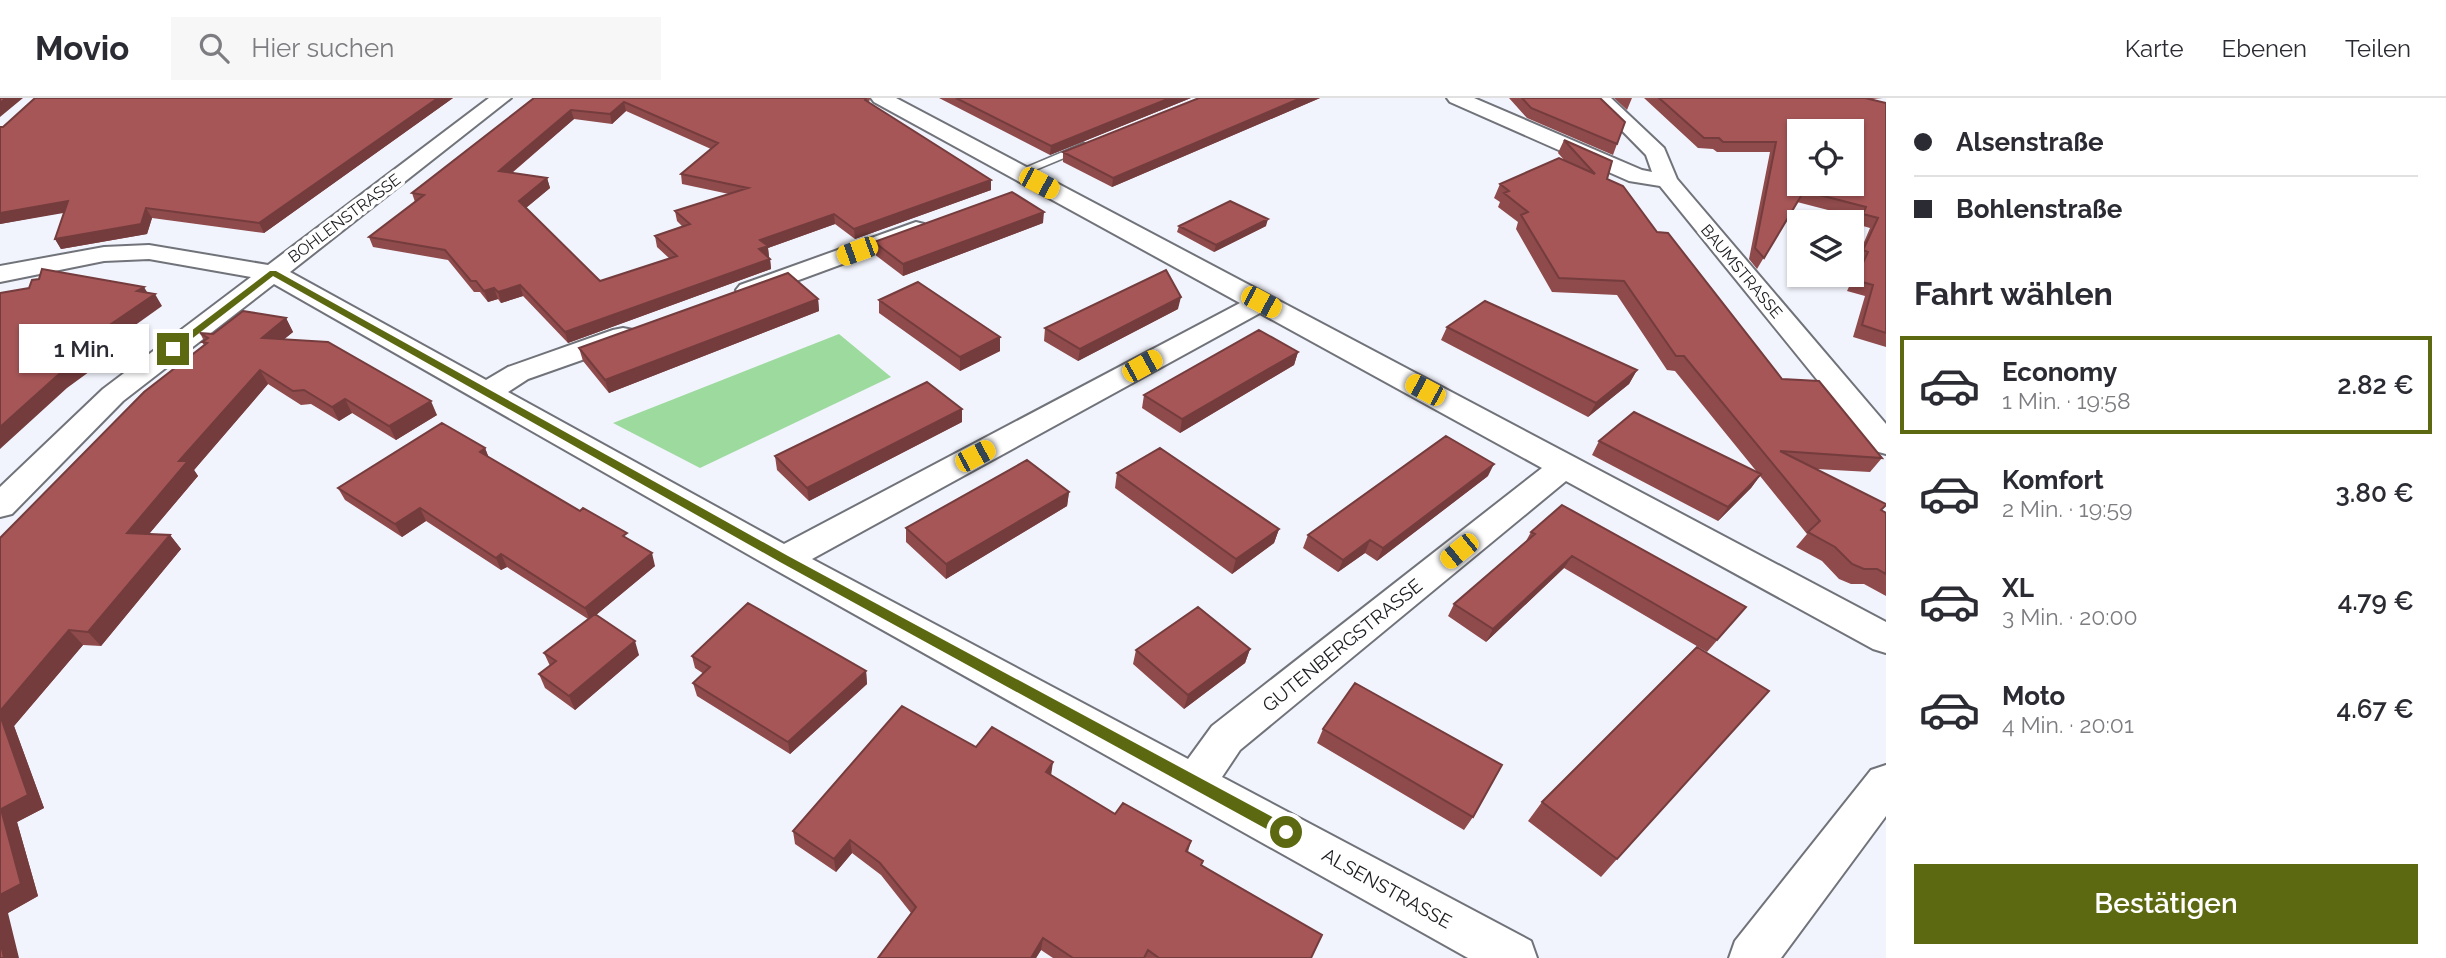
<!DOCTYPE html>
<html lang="de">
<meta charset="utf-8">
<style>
:root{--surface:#fff;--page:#f7f7f7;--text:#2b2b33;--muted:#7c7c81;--line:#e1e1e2;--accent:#5d6911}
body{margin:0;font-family:Raleway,sans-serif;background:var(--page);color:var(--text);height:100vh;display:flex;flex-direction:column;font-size:26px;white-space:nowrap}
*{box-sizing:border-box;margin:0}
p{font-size:23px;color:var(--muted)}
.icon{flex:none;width:38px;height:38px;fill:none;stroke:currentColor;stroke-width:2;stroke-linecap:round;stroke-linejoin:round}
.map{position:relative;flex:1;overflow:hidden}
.sheet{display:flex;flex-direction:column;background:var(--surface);width:560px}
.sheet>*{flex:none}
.guide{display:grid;align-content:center;height:154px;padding:0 28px;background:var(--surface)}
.controls{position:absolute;left:1787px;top:21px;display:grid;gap:14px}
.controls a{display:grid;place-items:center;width:77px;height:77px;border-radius:0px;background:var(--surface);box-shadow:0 2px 5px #0004;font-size:35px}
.end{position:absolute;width:32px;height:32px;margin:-16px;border:9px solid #5d6911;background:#fff;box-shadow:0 0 0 4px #fff}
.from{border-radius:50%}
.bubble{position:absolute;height:49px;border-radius:0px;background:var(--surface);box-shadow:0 2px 5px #0004;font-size:23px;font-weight:600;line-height:49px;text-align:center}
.car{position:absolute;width:21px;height:42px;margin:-21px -10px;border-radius:9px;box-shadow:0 0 5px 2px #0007;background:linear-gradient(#f5c518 24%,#345 0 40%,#f5c518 0 76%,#345 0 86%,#f5c518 0)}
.guide b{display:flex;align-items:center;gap:24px;height:66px;font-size:26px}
.guide b+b{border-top:2px solid var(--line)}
.guide i{width:18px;height:18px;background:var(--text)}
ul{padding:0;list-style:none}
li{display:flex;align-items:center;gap:21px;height:98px;margin:0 14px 10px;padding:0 14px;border:4px solid transparent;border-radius:0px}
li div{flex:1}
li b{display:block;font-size:26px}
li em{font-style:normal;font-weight:600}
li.current{border-color:var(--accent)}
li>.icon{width:63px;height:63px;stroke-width:1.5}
h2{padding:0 28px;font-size:32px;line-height:84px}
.button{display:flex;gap:14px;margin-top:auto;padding:14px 28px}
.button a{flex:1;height:80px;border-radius:0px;background:var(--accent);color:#fff;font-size:28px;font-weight:600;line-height:80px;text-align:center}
header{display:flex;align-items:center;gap:42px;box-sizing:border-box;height:98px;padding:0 35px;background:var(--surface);border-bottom:2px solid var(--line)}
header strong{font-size:33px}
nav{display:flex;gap:38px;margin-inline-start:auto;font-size:24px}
.search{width:490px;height:63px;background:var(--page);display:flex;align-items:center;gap:18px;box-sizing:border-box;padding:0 24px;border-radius:0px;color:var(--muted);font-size:26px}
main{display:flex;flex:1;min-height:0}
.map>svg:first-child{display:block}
</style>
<header>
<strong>Movio</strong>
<div class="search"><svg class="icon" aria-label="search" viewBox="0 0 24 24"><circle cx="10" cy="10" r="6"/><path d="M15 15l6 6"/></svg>Hier suchen</div>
<nav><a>Karte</a><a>Ebenen</a><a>Teilen</a></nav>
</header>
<main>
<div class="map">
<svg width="1886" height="860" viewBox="0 0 1886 860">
<rect width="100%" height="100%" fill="#f2f4fd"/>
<path fill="#9dda9e" d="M839,236l52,43 -191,91 -87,-45z"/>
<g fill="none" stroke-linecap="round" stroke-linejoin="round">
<defs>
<path id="lane" d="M1084,45l6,3 -2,2 -65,27 -10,-2z"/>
<path id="street" d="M489,0h22l-221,174 196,108 22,-13 105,-37 10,-2 10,2 4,6 -4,6 -105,37 -20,13 276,152 456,-241 -366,-201 -3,-4h25l990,524v31l-13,-4 -307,-168 -326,269 -18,27 309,164 6,17h-69l-696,-390 -498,-284 -151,117 -111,113 -12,3v-30l103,-98 148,-112 -102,-18 -45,2 -104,21v-16l104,-19 45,-2 119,20zM1260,215l282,155 -330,258 -24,33 -376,-200z
M1447,0h27l168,72 10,2 -6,-17 -56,-57h21l53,50 13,31 209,245v30l-11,-3 -215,-265 -31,-5 -179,-79z
M916,124l8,2 4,5 -4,5 -166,61 -9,3 -9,-3 -4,-5 4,-5z
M1886,667v51l-105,142h-52l6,-17 136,-171z"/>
</defs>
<use href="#lane" stroke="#71737a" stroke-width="3"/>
<use href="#street" stroke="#71737a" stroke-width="4"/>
<use href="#lane" fill="#fff" fill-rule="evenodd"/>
<use href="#street" fill="#fff" fill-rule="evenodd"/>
</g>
<path fill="#8f4a4b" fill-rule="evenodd" d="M35,0h418l-189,135 -112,-15 -5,16 -86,15 -6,-10 9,-27 -64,12v-97h3z
M534,0h336l-1,5 122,77v10l-136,49 -20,-15 -67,24 1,9h-1l2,2 1,10 -203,74 -45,-47 -22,7 -3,-4 -10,3 -8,-10h-6l-26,-32 -75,-13 -4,-10 46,-35 -3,-9zM626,13l85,38 -30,25 1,10 47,10 -54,17 2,10 6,6 -28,9 2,11 13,12 -70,22 -74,-73 24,-20 -3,-10 -35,-5 62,-54 38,5z
M939,0h252l-141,57z
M1199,0h121l-208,89 -49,-25v-10z
M1509,0h91l17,46 -4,11 -86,-37z
M1614,0h18l-5,12z
M1644,0h239l-11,1 14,4v244l-33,-10 12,-41 -18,-5 13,-28 -4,-2 14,-33 -14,-4 3,-6 -62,-16 -40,67 -8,-10 21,-107h-53l-4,-3 -15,-1z
M1564,42l43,39 50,53 125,147 100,79 -12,14 -54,-3 70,44v83l-22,-12h-13l-12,-5 -17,-18 -26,-14 11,-13 -47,-58 -9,12 -33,33 -126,-66 7,-14 158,31 -82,-101 -8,-1 -50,-75 -65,-3 -36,-63 2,-7 -20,-15 2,-5 -6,-4 6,-14 65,-23 -7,-8z
M1043,125l-140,53 -29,-22v-12z
M1179,128h87l-52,26 -37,-20z
M818,201l1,12 -210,82 -26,-32 -4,-13z
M879,202l121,37v14l-40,20 -81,-58z
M1178,211l-100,52 -34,-20 1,-13z
M286,220l7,14 -9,7 153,76 -41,25 -44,-27 -13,8 -28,-17 -10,1 -33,-21 -74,86 4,6 -49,58 21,1 11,14 -80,97 -18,-1 -69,81 30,82 -27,14 21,74 -30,17 -8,45v-420l204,-193 -2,-3 2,-1 -4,-8 13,1z
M1447,229l190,43 -8,14 -41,33 -147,-77z
M1298,254l-4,13 -114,68 -38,-25 2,-13z
M962,324l-153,79 -32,-31 -2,-14z
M485,350l4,10 139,81 27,27 -59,49 43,40 -64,55 -30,-22 -6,-14 11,-8 -6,-13 44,-34 -81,-52 -6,3 -75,-49 -24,16 -57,-37 -7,-12z
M1117,375l162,56 -5,14 -42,31 -117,-86z
M1488,378l-111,85 -12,-8 -27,19 -35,-24 5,-13z
M1069,394l-2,14 -121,73 -40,-37v-14z
M1531,434l215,75 -39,45 -143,-84 -78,74 -38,-26 6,-12 72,-63z
M1250,551l-5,14 -61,46 -51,-45 3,-14z
M692,558l174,15 1,13 -77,70 -93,-58 -4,-13 11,-9 -9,-6z
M1323,631l150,88 -9,13 -147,-87z
M976,649l75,28 64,39 76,27 -3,11 15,9 -2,4 110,93h-258l-12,-8 -5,8h-158l33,-45 -30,-38 -29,-22 -16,19 -41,-28 -2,-13z
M1542,704l75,57 -16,18 -73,-56z"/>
<path fill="#743c3d" d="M6,0h17l-23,19v-14z
M438,0h15l-189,135 -5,-10z
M1170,0h21l-141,57 1,-9z
M1301,0h19l-208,89 1,-9z
M624,4l2,9 -14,13 -2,-10z
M571,12l3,9 -72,62 -3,-10z
M547,80l3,10 -28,23 -3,-10z
M991,82v10l-136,49 -1,-10z
M68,103l7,10 -75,13v-11z
M146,110l6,10 -5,16 -86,15 -6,-10z
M1044,114l-1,11 -140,53v-12z
M834,116l1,10 -67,24 1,9 -9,3 -1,-11 1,-9z
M1268,121l-2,7 -52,26 2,-7z
M770,161l1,10 -203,74 -3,-11z
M520,187l3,11 -22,7 -3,-11z
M144,189l6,10 5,-3 7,12 -49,35 6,9 -52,38 -67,61v-22l95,-92 42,-44z
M494,190l4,11 -10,3 -4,-11z
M1181,199l-3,12 -100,52 2,-12z
M818,201l1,12 -210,82 -4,-13z
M286,220l7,14 -23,19 -8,-13z
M1000,239v14l-40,20v-14z
M1298,254l-4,13 -114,68 2,-14z
M260,272l8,14 -74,86 4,6 -60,71 -11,-14 52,-72z
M1637,272l-8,14 -41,33 8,-14z
M345,301l7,14 -13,8 -7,-14z
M431,303l6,14 -41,25 -7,-14z
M962,311v13l-153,79 -2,-13z
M485,350l5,13 -10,-9z
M1494,366l-6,12 -111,85 6,-13z
M1761,376l-10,14 -33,33 10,-14z
M1069,394l-2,14 -121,73v-15z
M420,410l6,13 -24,16 -7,-13z
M1279,431l-5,14 -42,31 4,-15z
M170,437l11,14 -80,97 -13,-14z
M1370,442l-5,13 -27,19 5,-12z
M652,455l3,13 -65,54 -5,-12z
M501,456l6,13 -6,3 -5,-12z
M1572,458l-8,12 -78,74 7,-13z
M69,532l14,15 -69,81 30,82 -27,14 21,74 -30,17 11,45h-15l-4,-18v-229z
M635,543l4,14 -64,55 -6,-14z
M1250,551l-5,14 -61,46 4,-14z
M866,573l1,13 -77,70 -2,-12z
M1053,664l-2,14 -5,-4z
M850,742l2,13 -16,19 -2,-13z
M1043,840l-2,12 -5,8h-5z"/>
<path fill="#a65657" stroke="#743c3d" stroke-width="2" fill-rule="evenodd" d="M0,0h6l-6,5z
M35,0h403l-179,125 -113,-15 -5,16 -86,15 13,-38 -68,12v-86h3z
M534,0h332l-1,2 126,80 -137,49 -20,-15 -74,26 8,6 -9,3 11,10 -205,73 -45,-47 -22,7 -4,-4 -10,3 -8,-10h-5l-26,-31 -76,-13 55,-42 -12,-2zM624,4l94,41 -37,31 67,14 -73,23 15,13 -35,12 22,20 -77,25 -81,-80 28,-23 -48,-7 72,-61 39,4z
M956,0h214l-119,48z
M1199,0h102l-188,80 -50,-26z
M1522,0h78l25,24 -8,22 -86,-36z
M1659,0h206l21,5v230l-24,-8 11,-40 -18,-5 13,-28 -5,-2 15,-32 -15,-4 3,-7 -62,-16 -40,67 -9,-10 21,-106h-53l-4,-4h-15zM1799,33h53v53h-53z
M1564,42l48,21 -5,18 16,7 34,46 11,1 114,146 37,2 63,77 -102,-7 106,53v1l-5,5 5,3v61l-9,-5h-13l-12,-5 -17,-17 -27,-15 12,-11 -136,-165h-8l-52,-75 -65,-3 -38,-63 7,-3 -24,-19 5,-2 -9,-7 59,-26 36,16z
M1012,94l32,20 -141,52 -29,-22z
M1230,103l38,18 -52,26 -37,-19z
M42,171l102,18 -7,4 18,3 -60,41 15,3 -52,37 -58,52v-134l29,-5 3,-8 7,-1z
M1166,172l15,27 -101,52 -35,-21z
M788,175l30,26 -213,81 -26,-32z
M918,184l82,55 -40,20 -81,-57z
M1485,203l152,69 -41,33 -149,-76z
M243,213l43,7 -24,20 66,4 103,59 -42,25 -44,-27 -13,8 -28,-17 -11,1 -33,-21 -81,91h9l-61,72 43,2 -82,97 -19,-2 -69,81v-173l144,-146 63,-49 -5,-1 6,-4 -8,-5 13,1z
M1259,232l39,22 -116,67 -38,-24z
M927,284l35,27 -155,79 -32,-32z
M1634,314l127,62 -33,33 -129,-66z
M442,325l43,25 -5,4 100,59 3,-3 44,25 -4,3 29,17 -67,55 -84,-54 -5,4 -76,-50 -25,16 -57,-36z
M1446,338l48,28 -111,84 -13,-8 -27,20 -35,-25z
M1160,350l119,81 -43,30 -119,-86z
M1027,362l42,32 -123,72 -40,-36z
M1562,407l184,102 -29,33 -145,-84 -79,73 -39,-25 81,-70 -4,-2z
M748,505l118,68 -78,71 -95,-59 17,-16 -18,-11z
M1198,509l52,42 -62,46 -52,-45z
M595,516l40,27 -66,55 -30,-22 17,-13 -12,-8z
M1697,549l72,44 -152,168 -75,-57z
M1355,585l147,82 -29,52 -150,-88z
M902,608l74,41 16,-20 61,35 -7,10 69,42 8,-11 68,38 -5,10 17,10 -2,4 121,70 -11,23h-152l-11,-8 -4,8h-71l-30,-20 -12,20h-153l38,-51 -36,-44 -30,-23 -16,19 -41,-28z
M0,617l28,80 -27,14 20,75 -21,11z
M0,842l4,18h-4z"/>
<path fill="#5d6911" d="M270,173h6l512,285 503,271 2,5 -2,5h-10l-501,-275 -507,-286 -97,75h-6v-4z"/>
<g text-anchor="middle" stroke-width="7" stroke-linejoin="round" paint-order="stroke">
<g font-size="16" fill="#1b1c1f" stroke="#fff">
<text transform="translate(344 120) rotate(-37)" y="6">BOHLENSTRASSE</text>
<text transform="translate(1742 173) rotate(50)" y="6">BAUMSTRASSE</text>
</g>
<g font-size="19" fill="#1b1c1f" stroke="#fff">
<text transform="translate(1342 547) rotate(-39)" y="7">GUTENBERGSTRASSE</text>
<text transform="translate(1387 790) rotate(29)" y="7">ALSENSTRASSE</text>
</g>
</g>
</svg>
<div class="controls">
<a><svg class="icon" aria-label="locate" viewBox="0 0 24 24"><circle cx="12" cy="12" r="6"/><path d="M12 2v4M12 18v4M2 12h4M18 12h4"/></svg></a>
<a><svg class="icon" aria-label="layers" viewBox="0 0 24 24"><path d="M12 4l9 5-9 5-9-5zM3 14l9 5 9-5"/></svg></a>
</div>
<i class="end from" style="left:1286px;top:734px"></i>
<i class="end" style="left:173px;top:251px"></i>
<div class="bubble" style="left:19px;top:226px;width:130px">1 Min.</div>
<i class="car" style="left:1039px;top:85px;rotate:118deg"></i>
<i class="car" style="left:857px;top:153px;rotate:250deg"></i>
<i class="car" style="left:1261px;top:204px;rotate:118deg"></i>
<i class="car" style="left:1142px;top:268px;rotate:61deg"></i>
<i class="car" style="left:1425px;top:292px;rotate:298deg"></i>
<i class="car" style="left:975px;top:358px;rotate:62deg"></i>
<i class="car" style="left:1459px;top:453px;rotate:231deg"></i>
</div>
<section class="sheet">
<div class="guide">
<b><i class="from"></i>Alsenstraße</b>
<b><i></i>Bohlenstraße</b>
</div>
<h2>Fahrt wählen</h2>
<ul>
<li class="current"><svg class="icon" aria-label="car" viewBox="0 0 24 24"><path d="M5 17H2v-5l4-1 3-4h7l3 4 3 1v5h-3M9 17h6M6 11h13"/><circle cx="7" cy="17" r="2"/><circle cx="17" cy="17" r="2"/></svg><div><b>Economy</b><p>1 Min. · 19:58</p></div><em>2.82 €</em></li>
<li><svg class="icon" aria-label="car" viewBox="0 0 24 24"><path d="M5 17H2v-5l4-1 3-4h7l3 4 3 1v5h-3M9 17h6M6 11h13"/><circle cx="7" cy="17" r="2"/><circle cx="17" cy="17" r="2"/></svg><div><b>Komfort</b><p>2 Min. · 19:59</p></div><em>3.80 €</em></li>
<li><svg class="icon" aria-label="car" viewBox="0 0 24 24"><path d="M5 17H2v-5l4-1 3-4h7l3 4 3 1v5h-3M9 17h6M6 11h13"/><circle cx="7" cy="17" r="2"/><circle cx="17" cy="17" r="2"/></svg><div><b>XL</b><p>3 Min. · 20:00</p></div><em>4.79 €</em></li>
<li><svg class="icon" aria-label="car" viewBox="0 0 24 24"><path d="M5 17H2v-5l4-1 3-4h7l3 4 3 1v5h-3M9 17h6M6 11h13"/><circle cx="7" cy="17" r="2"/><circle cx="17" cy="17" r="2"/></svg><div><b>Moto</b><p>4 Min. · 20:01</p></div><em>4.67 €</em></li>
</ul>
<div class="button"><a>Bestätigen</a></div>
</section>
</main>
